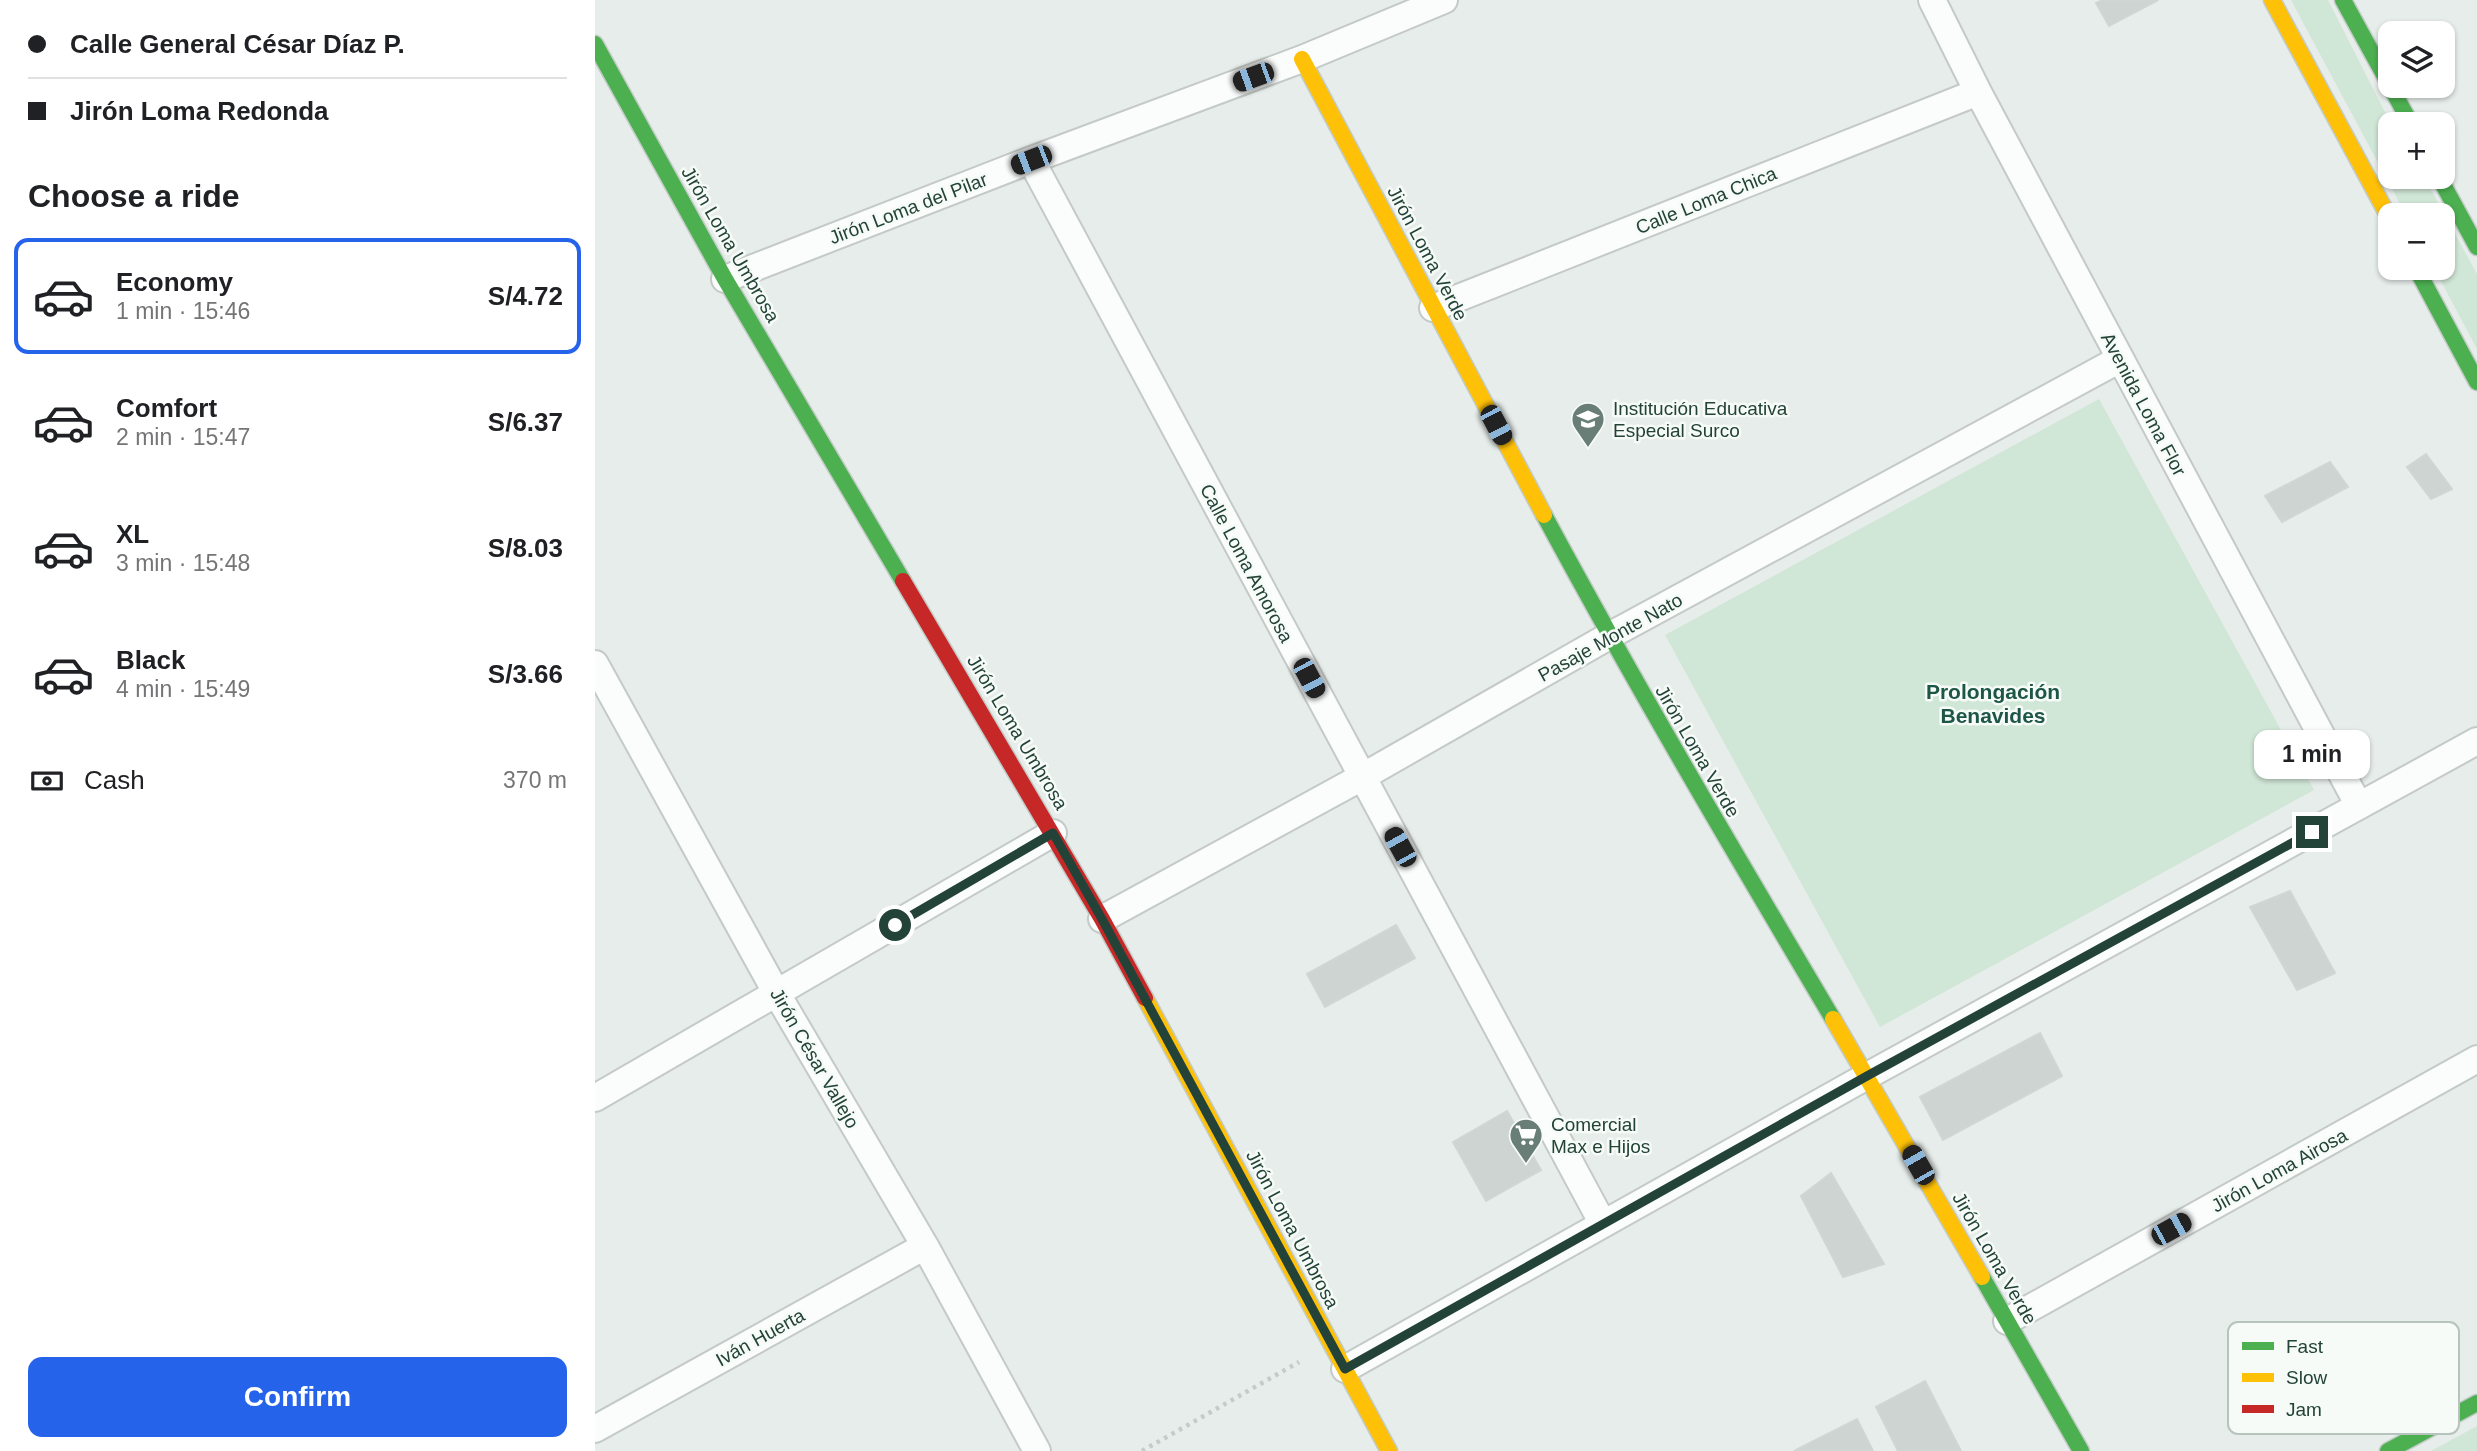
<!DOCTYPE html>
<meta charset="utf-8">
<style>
:root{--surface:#fff;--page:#f2f2f2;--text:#202124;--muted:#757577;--line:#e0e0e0;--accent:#2563eb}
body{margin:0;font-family:Helvetica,sans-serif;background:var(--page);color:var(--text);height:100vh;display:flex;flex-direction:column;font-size:26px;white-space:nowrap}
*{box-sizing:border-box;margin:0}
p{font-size:23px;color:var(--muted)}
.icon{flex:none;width:38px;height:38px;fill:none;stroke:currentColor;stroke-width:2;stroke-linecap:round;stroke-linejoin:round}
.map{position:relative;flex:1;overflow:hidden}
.details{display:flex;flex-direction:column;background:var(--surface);width:595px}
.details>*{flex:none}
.top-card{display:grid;align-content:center;height:154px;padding:0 28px;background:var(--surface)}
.tools{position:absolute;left:1783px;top:21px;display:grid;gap:14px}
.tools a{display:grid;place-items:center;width:77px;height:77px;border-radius:14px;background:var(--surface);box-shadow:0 2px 5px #0004;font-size:35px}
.end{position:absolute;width:32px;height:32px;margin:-16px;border:9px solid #234338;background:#fff;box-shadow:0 0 0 4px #fff}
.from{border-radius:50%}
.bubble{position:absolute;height:49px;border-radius:14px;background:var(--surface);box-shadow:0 2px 5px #0004;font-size:23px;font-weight:800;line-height:49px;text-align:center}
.car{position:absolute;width:21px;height:42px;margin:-21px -10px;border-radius:9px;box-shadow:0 0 5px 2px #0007;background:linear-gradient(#222 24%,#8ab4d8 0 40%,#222 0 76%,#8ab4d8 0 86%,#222 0)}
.top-card b{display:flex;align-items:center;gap:24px;height:66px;font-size:26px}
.top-card b+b{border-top:2px solid var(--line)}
.top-card i{width:18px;height:18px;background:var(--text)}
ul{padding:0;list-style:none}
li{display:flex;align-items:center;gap:21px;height:116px;margin:0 14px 10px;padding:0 14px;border:4px solid transparent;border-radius:14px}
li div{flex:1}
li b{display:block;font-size:26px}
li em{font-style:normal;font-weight:800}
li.on{border-color:var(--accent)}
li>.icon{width:63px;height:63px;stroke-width:1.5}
h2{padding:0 28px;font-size:32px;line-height:84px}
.pay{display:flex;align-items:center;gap:18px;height:77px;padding:0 28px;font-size:26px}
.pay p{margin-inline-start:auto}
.primary-button{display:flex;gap:14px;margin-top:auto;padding:14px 28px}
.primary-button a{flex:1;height:80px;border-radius:14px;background:var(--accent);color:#fff;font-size:28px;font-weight:800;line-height:80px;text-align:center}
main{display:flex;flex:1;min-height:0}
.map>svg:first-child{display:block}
</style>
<main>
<section class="details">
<div class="top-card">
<b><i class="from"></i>Calle General César Díaz P.</b>
<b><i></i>Jirón Loma Redonda</b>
</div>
<h2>Choose a ride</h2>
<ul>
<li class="on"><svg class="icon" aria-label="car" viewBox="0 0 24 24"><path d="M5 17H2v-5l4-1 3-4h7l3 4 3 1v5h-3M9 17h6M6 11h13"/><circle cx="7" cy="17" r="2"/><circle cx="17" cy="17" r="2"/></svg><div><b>Economy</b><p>1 min · 15:46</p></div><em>S/4.72</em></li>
<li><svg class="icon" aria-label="car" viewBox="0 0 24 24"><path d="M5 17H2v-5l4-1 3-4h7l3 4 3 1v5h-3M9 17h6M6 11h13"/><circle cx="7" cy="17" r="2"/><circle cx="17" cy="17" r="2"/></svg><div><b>Comfort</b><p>2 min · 15:47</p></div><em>S/6.37</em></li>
<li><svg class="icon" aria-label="car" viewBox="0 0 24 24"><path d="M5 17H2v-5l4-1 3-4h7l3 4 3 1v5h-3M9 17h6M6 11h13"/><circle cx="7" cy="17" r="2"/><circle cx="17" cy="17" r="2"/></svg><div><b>XL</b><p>3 min · 15:48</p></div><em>S/8.03</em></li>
<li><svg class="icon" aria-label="car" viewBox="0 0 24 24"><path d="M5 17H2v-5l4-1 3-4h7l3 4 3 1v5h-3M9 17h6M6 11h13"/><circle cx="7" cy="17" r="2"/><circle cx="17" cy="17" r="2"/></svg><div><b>Black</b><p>4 min · 15:49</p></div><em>S/3.66</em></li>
</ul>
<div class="pay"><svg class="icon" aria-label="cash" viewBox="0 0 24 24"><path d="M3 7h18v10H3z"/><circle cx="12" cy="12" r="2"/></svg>Cash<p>370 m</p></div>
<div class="primary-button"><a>Confirm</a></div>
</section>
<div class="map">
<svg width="1882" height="1451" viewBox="0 0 1882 1451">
<rect width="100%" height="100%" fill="#e7edea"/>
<path fill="#d0e6d6" d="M1696,0h37l63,124v53h33l53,97v75l-43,-81h9v-53h-37z
M1504,399l215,391 -434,237 -215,-392z
M1882,1426v25h-46z"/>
<path fill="#ced4d1" stroke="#d0d6d3" stroke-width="2" d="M1508,0h55l-49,26 -13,-23z
M1831,454l26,35 -21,10 -24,-32z
M1735,462l18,25 -66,35 -17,-26z
M1695,891l45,82 -38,17 -47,-83z
M801,925l19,33 -90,49 -18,-33z
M1445,1033l22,43 -119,64 -23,-43z
M912,1111l34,59 -55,31 -33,-59z
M1236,1173l53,91 -41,13 -42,-81z
M1330,1381l36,70h-63l-22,-44z
M1262,1419l16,32h-79z"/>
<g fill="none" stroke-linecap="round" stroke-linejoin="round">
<defs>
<path id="street" d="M1337,0l46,92 381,714
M436,160l572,1064
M130,279l306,-119 271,-101 142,-59
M838,308l545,-216
M0,664l182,330 148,252 112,205
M507,919l260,-142 247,-141 511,-277
M0,1098l458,-265
M1412,1321l470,-262
M750,1369l522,-293 610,-335
M0,1429l330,-183"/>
<path id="fast" d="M1748,0l68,124
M0,44l130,235 178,302
M1844,177l38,70
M1821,268l61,114
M949,515c92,171 190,337 289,504
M1387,1277l99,174
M1793,1451l89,-48"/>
<path id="slow" d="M1677,0l119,221
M707,59l242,456
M550,998l244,453
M1238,1019l149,258"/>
<path id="jam" d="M308,581l199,338 43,79"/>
</defs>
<use href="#street" stroke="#c4cac7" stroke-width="30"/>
<use href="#fast" stroke="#c3cbc7" stroke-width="19"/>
<use href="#slow" stroke="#c3cbc7" stroke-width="19"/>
<use href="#jam" stroke="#c3cbc7" stroke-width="19"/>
<path stroke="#c2ccc8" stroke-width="4.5" stroke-dasharray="3.5 5" stroke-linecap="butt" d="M547,1451l157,-89"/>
<use href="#street" stroke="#fbfcfc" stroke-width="26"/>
<use href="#fast" stroke="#4caf50" stroke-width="16"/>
<use href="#slow" stroke="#ffc107" stroke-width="16"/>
<use href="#jam" stroke="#c62828" stroke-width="16"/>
</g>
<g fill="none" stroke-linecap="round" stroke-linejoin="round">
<path stroke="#234338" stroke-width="9" d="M300,925l158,-92 49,86 243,450 522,-293 445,-244"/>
</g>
<defs>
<symbol id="school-pin" viewBox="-11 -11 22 30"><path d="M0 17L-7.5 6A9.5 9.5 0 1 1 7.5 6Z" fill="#687e76" stroke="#f6fbf8"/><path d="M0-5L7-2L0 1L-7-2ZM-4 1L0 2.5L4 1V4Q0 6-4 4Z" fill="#fff"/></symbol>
<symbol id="supermarket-pin" viewBox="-11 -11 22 30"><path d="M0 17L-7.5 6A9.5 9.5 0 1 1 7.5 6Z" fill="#687e76" stroke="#f6fbf8"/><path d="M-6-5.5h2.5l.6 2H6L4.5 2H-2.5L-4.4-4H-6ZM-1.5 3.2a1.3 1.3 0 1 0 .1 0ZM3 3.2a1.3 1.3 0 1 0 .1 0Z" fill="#fff"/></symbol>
</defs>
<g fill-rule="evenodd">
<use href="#school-pin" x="974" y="400" width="38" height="52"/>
<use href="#supermarket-pin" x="912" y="1116" width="38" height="52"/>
</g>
<g text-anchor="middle" stroke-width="5" stroke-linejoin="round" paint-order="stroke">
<g font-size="19" fill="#234338" stroke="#f6fbf8">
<text transform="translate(1111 200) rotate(-22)" y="7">Calle Loma Chica</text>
<text transform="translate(313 208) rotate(-21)" y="7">Jirón Loma del Pilar</text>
<text transform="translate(136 244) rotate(60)" y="7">Jirón Loma Umbrosa</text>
<text transform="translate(833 253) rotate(62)" y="7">Jirón Loma Verde</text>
<text transform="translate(1549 404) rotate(62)" y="7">Avenida Loma Flor</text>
<text transform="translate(652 563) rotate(62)" y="7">Calle Loma Amorosa</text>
<text transform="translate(1015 637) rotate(-29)" y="7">Pasaje Monte Nato</text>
<text transform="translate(423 732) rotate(59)" y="7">Jirón Loma Umbrosa</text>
<text transform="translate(1103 751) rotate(60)" y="7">Jirón Loma Verde</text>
<text transform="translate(220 1058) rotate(60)" y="7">Jirón César Vallejo</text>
<text transform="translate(1684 1170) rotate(-29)" y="7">Jirón Loma Airosa</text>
<text transform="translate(698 1229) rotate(62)" y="7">Jirón Loma Umbrosa</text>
<text transform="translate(1400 1258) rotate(60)" y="7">Jirón Loma Verde</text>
<text transform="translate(165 1337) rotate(-29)" y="7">Iván Huerta</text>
</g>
<g font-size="19" fill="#234338" stroke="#f6fbf8" text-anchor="start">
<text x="1018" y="415">Institución Educativa<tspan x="1018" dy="22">Especial Surco</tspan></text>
<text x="956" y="1131">Comercial<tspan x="956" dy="22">Max e Hijos</tspan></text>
</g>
<g font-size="21" font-weight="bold" fill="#1d5646" stroke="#f6fbf8">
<text x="1398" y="699">Prolongación<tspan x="1398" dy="24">Benavides</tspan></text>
</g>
</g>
<rect x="1633" y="1322" width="231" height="112" rx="10" fill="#f6fbf8" stroke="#b7c4be" stroke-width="2"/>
<rect x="1647" y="1342" width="32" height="8" fill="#4caf50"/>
<rect x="1647" y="1373" width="32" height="9" fill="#ffc107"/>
<rect x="1647" y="1405" width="32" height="8" fill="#c62828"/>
<g font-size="19" fill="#234338">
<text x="1691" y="1353">Fast</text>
<text x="1691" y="1384">Slow</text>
<text x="1691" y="1416">Jam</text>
</g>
</svg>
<div class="tools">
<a><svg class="icon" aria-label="layers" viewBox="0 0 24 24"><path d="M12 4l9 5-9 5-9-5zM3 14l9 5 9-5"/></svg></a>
<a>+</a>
<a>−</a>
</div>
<i class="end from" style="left:300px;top:925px"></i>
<i class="end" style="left:1717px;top:832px"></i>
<div class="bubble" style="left:1659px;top:730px;width:116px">1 min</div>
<i class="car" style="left:658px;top:77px;rotate:250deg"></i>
<i class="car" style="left:436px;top:160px;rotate:249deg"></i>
<i class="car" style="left:901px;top:425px;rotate:152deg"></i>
<i class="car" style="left:714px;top:678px;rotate:152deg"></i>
<i class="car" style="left:805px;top:847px;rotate:331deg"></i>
<i class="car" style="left:1323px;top:1165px;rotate:330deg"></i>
<i class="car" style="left:1576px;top:1229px;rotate:61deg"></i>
</div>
</main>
